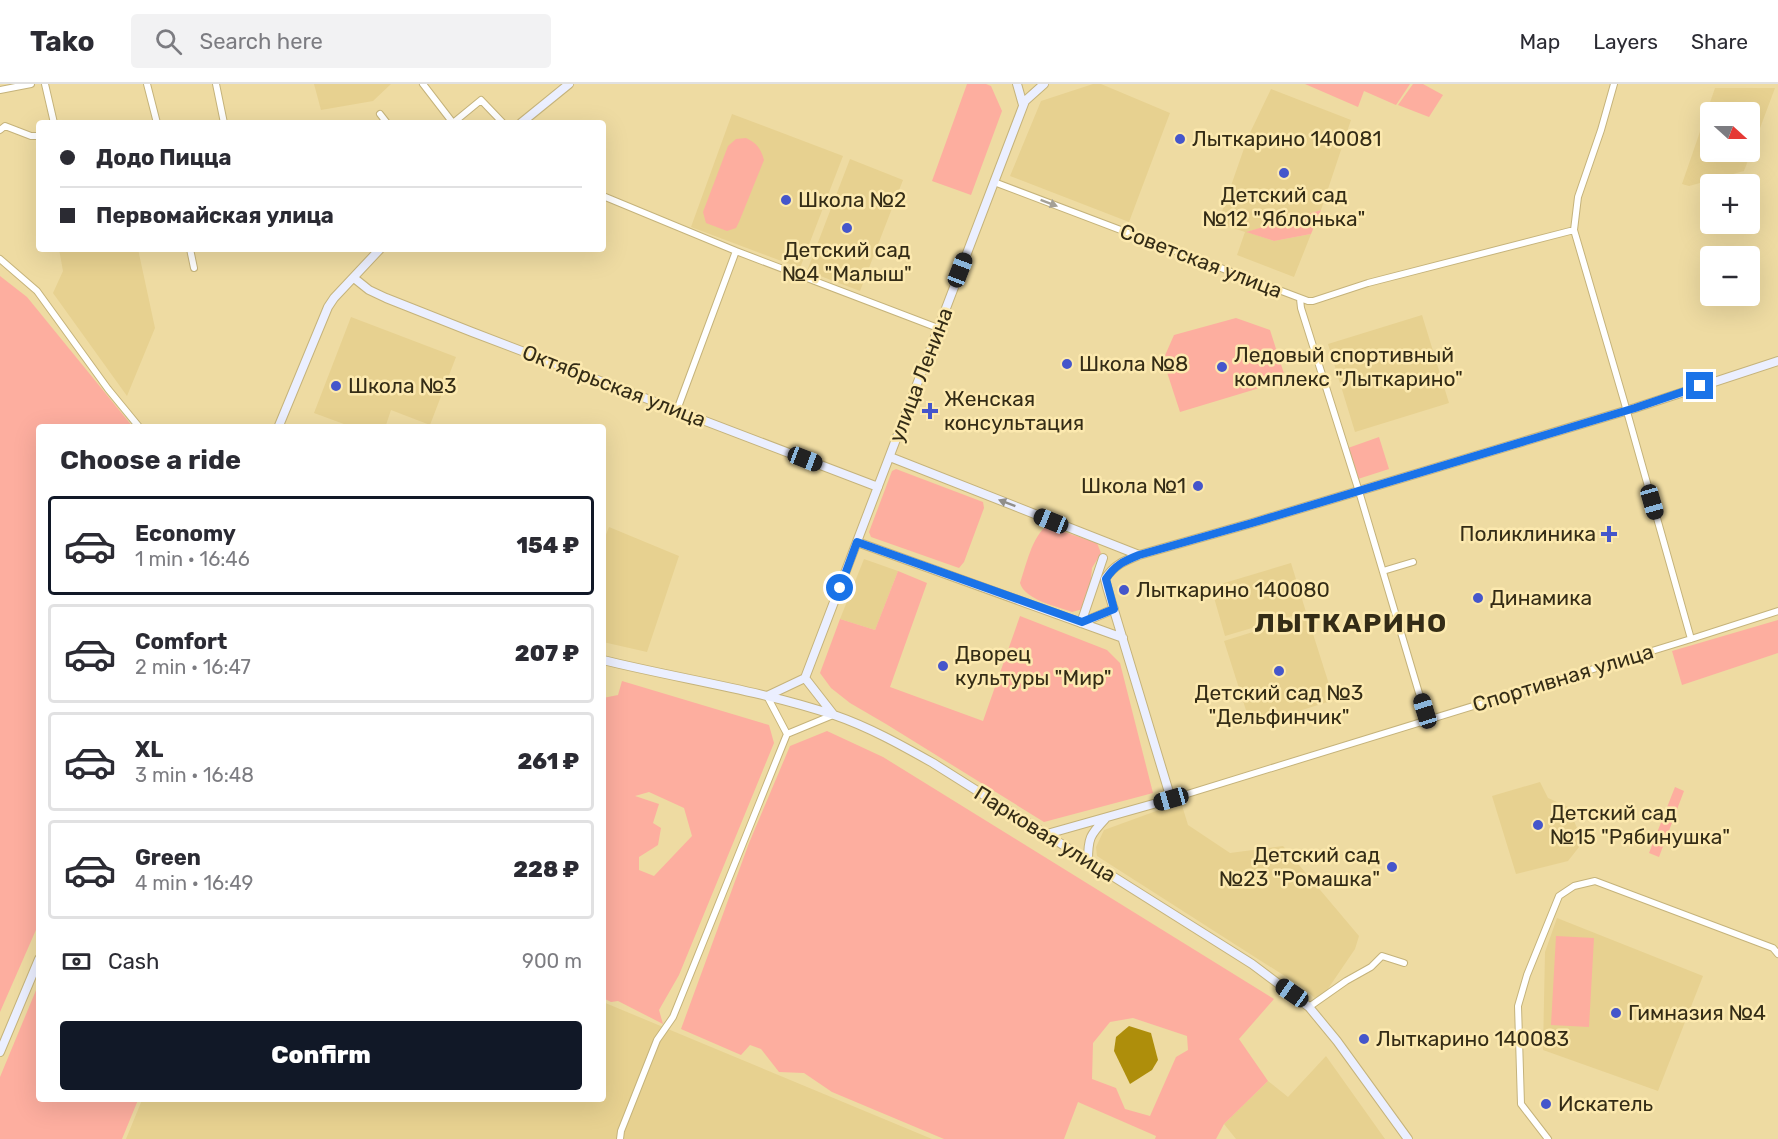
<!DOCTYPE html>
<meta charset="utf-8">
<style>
:root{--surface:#fff;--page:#f2f2f3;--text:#2b2b33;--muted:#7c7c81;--line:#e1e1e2;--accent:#111827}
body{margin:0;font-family:Rubik,sans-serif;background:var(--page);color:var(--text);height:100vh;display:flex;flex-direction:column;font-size:22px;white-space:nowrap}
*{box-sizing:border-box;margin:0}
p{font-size:20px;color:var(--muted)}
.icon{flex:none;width:33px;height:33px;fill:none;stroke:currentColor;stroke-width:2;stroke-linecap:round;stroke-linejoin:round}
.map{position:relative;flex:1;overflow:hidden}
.drawer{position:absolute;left:36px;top:340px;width:570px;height:678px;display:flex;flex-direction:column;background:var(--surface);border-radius:6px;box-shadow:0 6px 24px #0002}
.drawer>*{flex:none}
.top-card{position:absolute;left:36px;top:36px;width:570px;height:132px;border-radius:6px;box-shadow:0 6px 24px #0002;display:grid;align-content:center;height:132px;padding:0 24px;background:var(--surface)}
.needle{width:39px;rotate:111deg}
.buttons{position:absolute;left:1700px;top:18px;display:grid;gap:12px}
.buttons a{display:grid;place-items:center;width:60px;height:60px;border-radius:6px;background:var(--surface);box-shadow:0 6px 24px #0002;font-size:30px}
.end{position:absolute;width:27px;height:27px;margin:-14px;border:8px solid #1a73e8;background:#fff;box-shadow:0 0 0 3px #fff}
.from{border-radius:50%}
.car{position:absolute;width:18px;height:36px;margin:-18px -9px;border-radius:8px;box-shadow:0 0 4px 2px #0007;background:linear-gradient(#222 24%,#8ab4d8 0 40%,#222 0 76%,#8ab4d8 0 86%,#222 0)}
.top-card b{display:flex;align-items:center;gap:21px;height:57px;font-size:22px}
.top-card b+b{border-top:2px solid var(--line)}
.top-card i{width:15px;height:15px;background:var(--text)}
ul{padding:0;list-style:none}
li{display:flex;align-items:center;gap:18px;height:99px;margin:0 12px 9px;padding:0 12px;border:3px solid var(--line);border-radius:6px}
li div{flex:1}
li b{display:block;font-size:22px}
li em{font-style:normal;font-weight:800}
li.current{border-color:var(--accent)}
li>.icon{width:54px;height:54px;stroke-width:1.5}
h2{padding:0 24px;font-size:27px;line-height:72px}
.pay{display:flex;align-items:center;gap:15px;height:66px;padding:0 24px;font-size:22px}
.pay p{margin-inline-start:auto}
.primary-button{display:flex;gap:12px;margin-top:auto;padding:12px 24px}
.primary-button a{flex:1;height:69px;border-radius:6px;background:var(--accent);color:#fff;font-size:24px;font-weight:800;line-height:69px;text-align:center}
header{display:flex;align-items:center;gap:36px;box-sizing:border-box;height:84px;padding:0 30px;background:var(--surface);border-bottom:2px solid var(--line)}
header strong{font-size:28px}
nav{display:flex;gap:33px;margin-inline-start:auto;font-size:21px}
.search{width:420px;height:54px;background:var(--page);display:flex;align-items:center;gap:15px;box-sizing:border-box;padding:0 21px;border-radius:6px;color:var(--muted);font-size:22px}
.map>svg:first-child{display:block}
</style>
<header>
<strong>Tako</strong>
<div class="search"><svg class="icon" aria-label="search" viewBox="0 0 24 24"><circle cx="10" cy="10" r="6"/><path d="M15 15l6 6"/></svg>Search here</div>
<nav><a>Map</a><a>Layers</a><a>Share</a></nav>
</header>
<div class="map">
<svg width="1778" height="1055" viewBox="0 0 1778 1055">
<rect width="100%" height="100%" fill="#eedba2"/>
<path fill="#e7d190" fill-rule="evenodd" d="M314,0h77l-18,17 -52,9z
M1093,0h8l69,29 -41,109 -119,-46 31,-75z
M1715,4h60l-31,83 -55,15 -7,-2zM1710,28h39v40h-39z
M1271,5l80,31 -30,90 -74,22 27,9 37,-7 -17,43 -57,-22 8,-23 -27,-9 30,-86z
M732,30l111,42 -43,112 -109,-41z
M850,75l53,21 -43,111 -53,-20z
M59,165h79l17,79 -28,68 -74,-103 10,-22z
M1422,231l27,88 -94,29 -27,-88z
M351,233l105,40 -26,68 -39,-15 -6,18 -33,-1 -38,-14z
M609,443l70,29 -32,96 -44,-10v-100z
M864,475l34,12 -23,59 -35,-11z
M1291,479l15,49 -81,24 -14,-49z
M1307,531l27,85 -83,26 -27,-85z
M1540,698l8,16 20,9 15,35 -15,19 -52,13 -24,-78z
M1181,718l7,23 42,28 53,-7 76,90 -4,13 -36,53 -14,-13 -208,-133 -1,-9 8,-17z
M1557,834l146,58 -45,115 -115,-41 2,-98z
M603,918l329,137h-806l16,-39h461z
M1326,972l59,83h-149l-12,-15 44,-43 20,16z"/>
<path fill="#fdae9f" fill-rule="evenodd" d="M967,0h19l5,2 11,25 -31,84 -39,-14z
M1305,0h105l-14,21 -32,-14 -6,16z
M1413,0h10l20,11 -14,22 -31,-12z
M746,54c11,5 15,11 18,22l-25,62 -3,6 -9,3 -21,-8 -3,-11 25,-66 8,-7z
M1321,126l-10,24 -37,7 -28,-9z
M0,192l27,21 106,130 -94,1v495l-39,89z
M1236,234l34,12 16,50 -106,32 -17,-52 11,-25z
M1379,353l10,32 -31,10 -10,-31z
M896,385l87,33 1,6 -20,54 -5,6 -88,-31 -2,-5 23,-61z
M1047,442l50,17 4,10 -9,15 -3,32 -6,9 -11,3c-16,-6 -47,-12 -52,-29 6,-17 12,-47 27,-57z
M898,487l29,12 -37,104 93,34 37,-105 87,34 13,13 33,130 -109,29 -158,-98 -36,-21 -19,-15 -11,-15 20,-54 35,11z
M1778,536v33l-96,32 -10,-34z
M622,597l147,44 5,18 -95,232 -20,35 4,14 -45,-23 -7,1 -8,-4v-300l15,-3zM649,708l35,16 8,28 -38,40 -15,-6v-13l19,-12 3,-17 -8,-5 6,-19 -24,-8z
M827,647l56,26 391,242 -35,40 29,42 -44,43 -8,15h-61l1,-3 -78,-34 -14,37h-120l-112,-47 -28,-19 -25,-1 -18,-23 -11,-4 -9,10 -60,-26 68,-186 41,-97zM1133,934l54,18 1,14 -12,7 -26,59 -25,-7 -9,-21 -24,-9 1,-36 17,-21z
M1675,703l9,4 -25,66 -10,-4z
M1556,852l38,2 -5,89 -38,-2z
M39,899v117h99l-16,39h-122v-62z"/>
<path fill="#ae8e0b" d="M1129,942l22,7 7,27 -6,10 -22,14 -16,-33 2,-14z"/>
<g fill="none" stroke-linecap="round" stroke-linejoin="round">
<defs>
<path id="street" d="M45,0l9,39
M147,0l10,39
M216,0l8,39
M423,0l30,39
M1614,0l-13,46 -23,67 -4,33 50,171 67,238
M0,6l31,-6
M380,30l7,9
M453,39l28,-23 22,23
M0,46l5,-4 26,10h8
M994,98l314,119h5l55,-18 206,-53
M603,112l133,55 -59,159
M190,165l4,19
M736,167l202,77
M0,175l37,32 71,98 32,39
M1300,215l1,9 60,190 66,222
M1383,487l30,-9
M767,612l20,38
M1171,715l520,-160 87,-28
M1309,923l37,-26 25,-14 11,-11 22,7
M620,1055l1,-8 36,-91 16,-23 114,-283 46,-19
M1548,1055l-27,-35 -3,-98 9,-31 32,-79 15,-10 21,-5 178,67 5,6"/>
<path id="secondary" d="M1017,0l6,21
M521,39l48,-39
M354,194l15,12 17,8 86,34 406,155
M278,344l50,-121 6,-9 46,-49
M890,373l249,98
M857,458l266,96
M1081,539l22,-65
M1081,539l33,-14
M603,576c77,19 156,30 231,55 35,12 67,30 99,48l319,201 57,43 28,34 71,98
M805,594l28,36
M767,612l38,-18 220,-577 19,-17
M1047,750l124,-35 -64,-212 -2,-8c9,-14 19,-18 34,-24l113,-32 383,-115 143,-47
M1088,777c0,-23 2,-26 17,-42
M0,968l39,-93"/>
</defs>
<use href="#street" stroke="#c5b37b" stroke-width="8"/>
<use href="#secondary" stroke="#c5b37b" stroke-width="10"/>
<use href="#street" stroke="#fff" stroke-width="6"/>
<use href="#secondary" stroke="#ebefff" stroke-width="8"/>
</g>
<defs><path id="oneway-solid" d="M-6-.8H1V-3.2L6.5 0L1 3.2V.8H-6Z" transform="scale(1.5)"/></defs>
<use fill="#a4a096" href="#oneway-solid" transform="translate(1049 119) rotate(21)"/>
<use fill="#908e8a" href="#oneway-solid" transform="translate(1007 419) rotate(-159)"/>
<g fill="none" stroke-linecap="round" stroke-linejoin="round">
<path stroke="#1a73e8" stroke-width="8" d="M840,504l17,-46 225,80 32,-13 -8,-30c9,-14 18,-18 33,-24l113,-32 383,-115 65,-22"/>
</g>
<g fill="#4556cb" stroke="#fce9af" stroke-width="2">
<circle cx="1180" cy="55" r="6"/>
<circle cx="1284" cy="89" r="6"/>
<circle cx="786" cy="116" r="6"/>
<circle cx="847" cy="144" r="6"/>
<circle cx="1067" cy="280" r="6"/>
<circle cx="1222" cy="283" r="6"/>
<circle cx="336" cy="302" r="6"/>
<path d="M927 318h6v6h6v6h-6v6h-6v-6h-6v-6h6z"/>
<circle cx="1198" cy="402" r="6"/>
<path d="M1606 441h6v6h6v6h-6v6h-6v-6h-6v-6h6z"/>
<circle cx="1124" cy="506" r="6"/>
<circle cx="1478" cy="514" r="6"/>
<circle cx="943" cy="582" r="6"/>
<circle cx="1279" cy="587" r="6"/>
<circle cx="1538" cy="741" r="6"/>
<circle cx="1392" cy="783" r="6"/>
<circle cx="1616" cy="929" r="6"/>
<circle cx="1364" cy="955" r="6"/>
<circle cx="1546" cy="1020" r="6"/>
</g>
<g text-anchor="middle" stroke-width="5" stroke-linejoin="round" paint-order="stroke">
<g font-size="21" fill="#342c16" stroke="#fce9af" text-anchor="start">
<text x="1192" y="62">Лыткарино 140081</text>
<text x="1284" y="118" text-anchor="middle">Детский сад<tspan x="1284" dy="24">№12 "Яблонька"</tspan></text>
<text x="798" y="123">Школа №2</text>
<text x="847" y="173" text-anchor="middle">Детский сад<tspan x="847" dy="24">№4 "Малыш"</tspan></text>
<text x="1234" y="278">Ледовый спортивный<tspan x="1234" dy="24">комплекс "Лыткарино"</tspan></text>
<text x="1079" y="287">Школа №8</text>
<text x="348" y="309">Школа №3</text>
<text x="944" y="322">Женская<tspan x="944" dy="24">консультация</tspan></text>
<text x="1186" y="409" text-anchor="end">Школа №1</text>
<text x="1596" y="457" text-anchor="end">Поликлиника</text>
<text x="1136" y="513">Лыткарино 140080</text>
<text x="1490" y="521">Динамика</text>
<text x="955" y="577">Дворец<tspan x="955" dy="24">культуры "Мир"</tspan></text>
<text x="1279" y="616" text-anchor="middle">Детский сад №3<tspan x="1279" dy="24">"Дельфинчик"</tspan></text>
<text x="1550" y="736">Детский сад<tspan x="1550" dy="24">№15 "Рябинушка"</tspan></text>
<text x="1380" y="778" text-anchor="end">Детский сад<tspan x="1380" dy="24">№23 "Ромашка"</tspan></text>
<text x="1628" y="936">Гимназия №4</text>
<text x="1376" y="962">Лыткарино 140083</text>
<text x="1558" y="1027">Искатель</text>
</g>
<g font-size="21" fill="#342c16" stroke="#fce9af">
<text transform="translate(1201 177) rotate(21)" y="7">Советская улица</text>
<text transform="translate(921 291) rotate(-69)" y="7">улица Ленина</text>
<text transform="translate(614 302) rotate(21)" y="7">Октябрьская улица</text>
<text transform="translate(1563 594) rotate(-17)" y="7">Спортивная улица</text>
<text transform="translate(1045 750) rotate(32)" y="7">Парковая улица</text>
</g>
<g font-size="27" font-weight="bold" letter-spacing="1.5" fill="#342c16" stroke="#fce9af">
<text x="1351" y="548">ЛЫТКАРИНО</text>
</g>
</g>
</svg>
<div class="buttons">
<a><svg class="needle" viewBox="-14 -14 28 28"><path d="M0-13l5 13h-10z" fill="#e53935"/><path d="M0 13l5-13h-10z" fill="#7c7c81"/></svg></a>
<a>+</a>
<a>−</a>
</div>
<i class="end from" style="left:840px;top:504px"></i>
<i class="end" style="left:1700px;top:302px"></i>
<i class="car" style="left:960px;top:186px;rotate:21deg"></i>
<i class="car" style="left:805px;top:375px;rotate:111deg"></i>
<i class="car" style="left:1652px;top:418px;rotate:164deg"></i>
<i class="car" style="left:1051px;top:437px;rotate:292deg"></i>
<i class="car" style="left:1425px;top:627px;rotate:343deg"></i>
<i class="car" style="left:1171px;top:715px;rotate:254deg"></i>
<i class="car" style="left:1292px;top:909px;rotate:305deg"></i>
<div class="top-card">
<b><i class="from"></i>Додо Пицца</b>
<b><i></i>Первомайская улица</b>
</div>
<section class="drawer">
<h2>Choose a ride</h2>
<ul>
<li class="current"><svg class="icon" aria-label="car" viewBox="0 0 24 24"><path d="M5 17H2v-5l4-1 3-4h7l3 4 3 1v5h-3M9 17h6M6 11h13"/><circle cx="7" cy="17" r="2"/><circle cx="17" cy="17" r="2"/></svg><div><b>Economy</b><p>1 min · 16:46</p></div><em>154 ₽</em></li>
<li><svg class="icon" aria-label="car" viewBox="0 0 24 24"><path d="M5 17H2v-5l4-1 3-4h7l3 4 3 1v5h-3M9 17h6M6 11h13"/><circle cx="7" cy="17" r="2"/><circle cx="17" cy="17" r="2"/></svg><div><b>Comfort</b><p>2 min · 16:47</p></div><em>207 ₽</em></li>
<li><svg class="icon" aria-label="car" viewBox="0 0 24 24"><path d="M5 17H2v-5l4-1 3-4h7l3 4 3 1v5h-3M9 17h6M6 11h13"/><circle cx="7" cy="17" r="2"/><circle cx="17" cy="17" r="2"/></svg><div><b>XL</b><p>3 min · 16:48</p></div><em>261 ₽</em></li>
<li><svg class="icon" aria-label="car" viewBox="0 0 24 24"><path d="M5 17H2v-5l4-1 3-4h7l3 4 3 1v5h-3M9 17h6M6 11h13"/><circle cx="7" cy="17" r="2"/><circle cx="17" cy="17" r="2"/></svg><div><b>Green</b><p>4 min · 16:49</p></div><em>228 ₽</em></li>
</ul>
<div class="pay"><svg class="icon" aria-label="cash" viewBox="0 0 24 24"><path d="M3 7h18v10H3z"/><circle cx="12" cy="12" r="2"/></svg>Cash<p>900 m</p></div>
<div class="primary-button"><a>Confirm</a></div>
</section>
</div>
